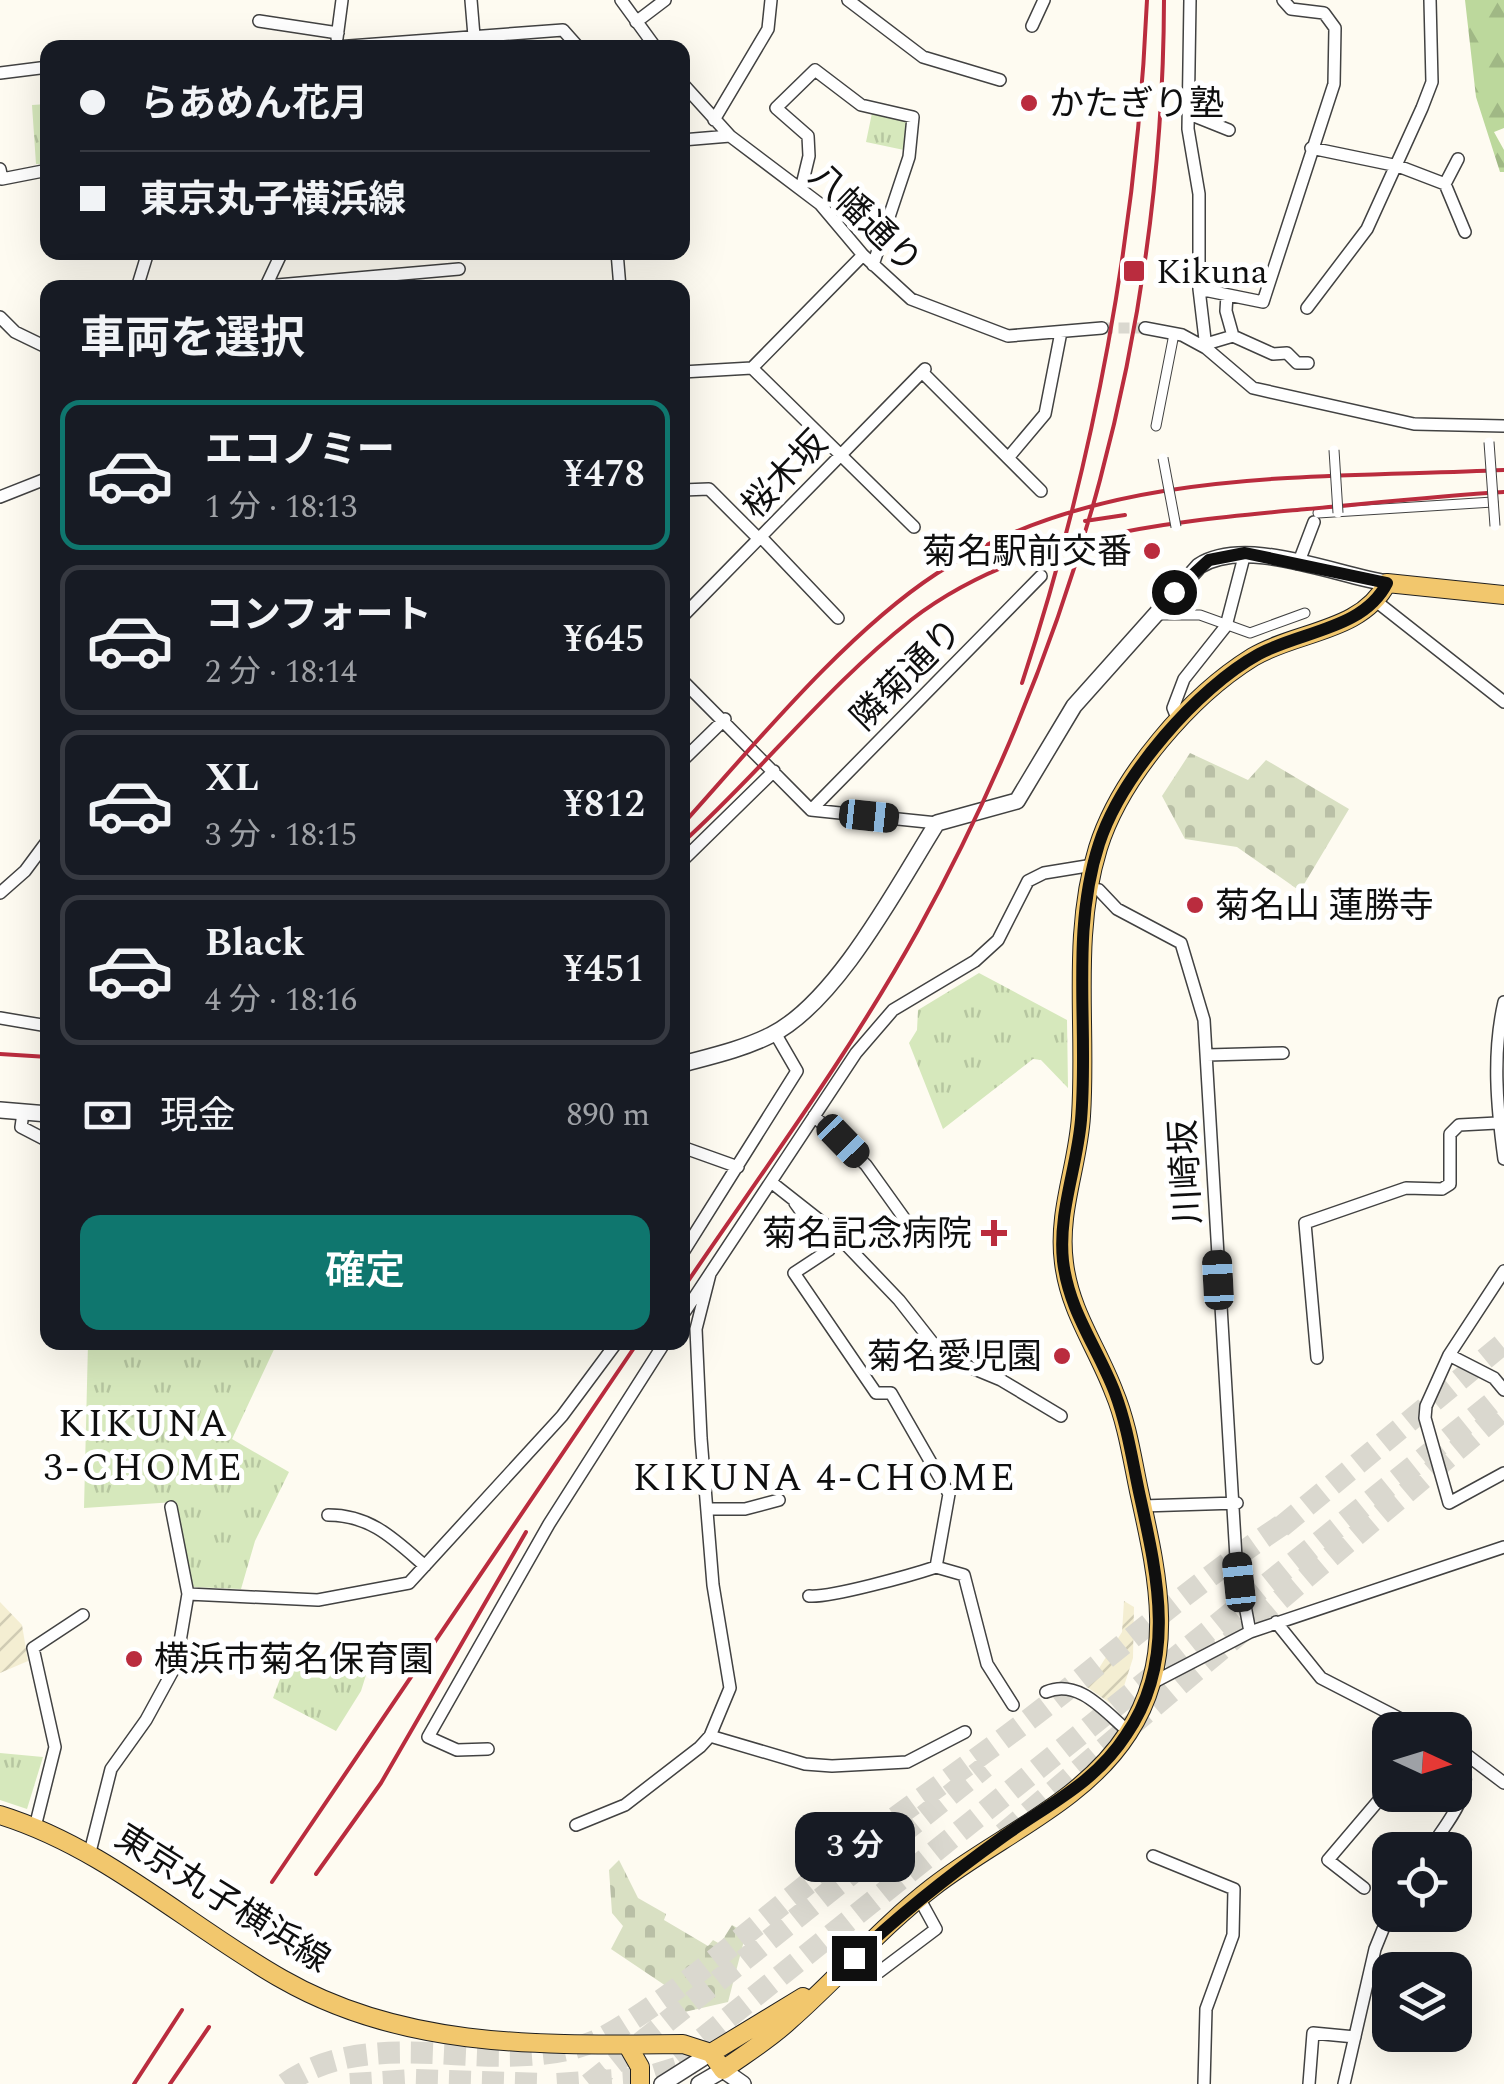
<!DOCTYPE html>
<html lang="ja">
<meta charset="utf-8">
<style>
:root{--surface:#171b24;--page:#20242c;--text:#f1f3f6;--muted:#9ea1a6;--line:#363941;--accent:#0f766e}
body{margin:0;font-family:Spectral,"Noto Sans JP",serif;background:var(--page);color:var(--text);height:100vh;display:flex;flex-direction:column;font-size:38px;white-space:nowrap}
*{box-sizing:border-box;margin:0}
p{font-size:32px;color:var(--muted)}
.icon{flex:none;width:55px;height:55px;fill:none;stroke:currentColor;stroke-width:2;stroke-linecap:round;stroke-linejoin:round}
.map{position:relative;flex:1;overflow:hidden}
.sheet{position:absolute;left:40px;top:280px;width:650px;height:1070px;display:flex;flex-direction:column;background:var(--surface);border-radius:20px;box-shadow:0 10px 40px #0002}
.sheet>*{flex:none}
.banner{position:absolute;left:40px;top:40px;width:650px;height:220px;border-radius:20px;box-shadow:0 10px 40px #0002;display:grid;align-content:center;height:220px;padding:0 40px;background:var(--surface)}
.needle{width:65px;rotate:94deg}
.tools{position:absolute;left:1372px;top:1712px;display:grid;gap:20px}
.tools a{display:grid;place-items:center;width:100px;height:100px;border-radius:20px;background:var(--surface);box-shadow:0 10px 40px #0002;font-size:50px}
.end{position:absolute;width:45px;height:45px;margin:-22px;border:12px solid #0f0f0f;background:#fff;box-shadow:0 0 0 5px #fff}
.from{border-radius:50%}
.bubble{position:absolute;height:70px;border-radius:20px;background:var(--surface);box-shadow:0 10px 40px #0002;font-size:32px;font-weight:600;line-height:70px;text-align:center}
.car{position:absolute;width:30px;height:60px;margin:-30px -15px;border-radius:12px;box-shadow:0 0 8px 2px #0007;background:linear-gradient(#222 24%,#8ab4d8 0 40%,#222 0 76%,#8ab4d8 0 86%,#222 0)}
.banner b{display:flex;align-items:center;gap:35px;height:95px;font-size:38px}
.banner b+b{border-top:2px solid var(--line)}
.banner i{width:25px;height:25px;background:var(--text)}
ul{padding:0;list-style:none}
li{display:flex;align-items:center;gap:30px;height:150px;margin:0 20px 15px;padding:0 20px;border:5px solid var(--line);border-radius:20px}
li div{flex:1}
li b{display:block;font-size:38px}
li em{font-style:normal;font-weight:600}
li.active{border-color:var(--accent)}
li>.icon{width:90px;height:90px;stroke-width:1.5}
h2{padding:0 40px;font-size:45px;line-height:120px}
.pay{display:flex;align-items:center;gap:25px;height:110px;padding:0 40px;font-size:38px}
.pay p{margin-inline-start:auto}
.cta{display:flex;gap:20px;margin-top:auto;padding:20px 40px}
.cta a{flex:1;height:115px;border-radius:20px;background:var(--accent);color:#fff;font-size:40px;font-weight:600;line-height:115px;text-align:center}
.map>svg:first-child{display:block}
</style>
<div class="map">
<svg width="1504" height="2084" viewBox="0 0 1504 2084">
<defs>
<pattern id="farmland-furrows" width="10" height="10" patternUnits="userSpaceOnUse" patternTransform="scale(2.5)"><rect width="10" height="10" fill="#f4eed2"/><path d="M-1 1l2-2M0 10L10 0M9 11l2-2" fill="none" stroke="#d0cbb3"/></pattern>
<pattern id="grass-tufts" width="24" height="20" patternUnits="userSpaceOnUse" patternTransform="scale(2.5)"><rect width="24" height="20" fill="#d6e8bc"/><path d="M3 7l-1-3M5 7V3M7 7l1-3M15 17l-1-3M17 17v-4M19 17l1-3" fill="none" stroke="#b6c6a0"/></pattern>
<pattern id="forest-firs" width="22" height="20" patternUnits="userSpaceOnUse" patternTransform="scale(2.5)"><rect width="22" height="20" fill="#bcd89c"/><path d="M5 1l3.5 6h-7zM16 11l3.5 6h-7z" fill="#a0b885"/></pattern>
<pattern id="cemetery-stones" width="16" height="16" patternUnits="userSpaceOnUse" patternTransform="scale(2.5)"><rect width="16" height="16" fill="#d9e0c3"/><path d="M2 7V4a2 2 0 0 1 4 0v3zM10 15v-3a2 2 0 0 1 4 0v3z" fill="#b9bfa6"/></pattern>
</defs>
<rect width="100%" height="100%" fill="#fefbf1"/>
<path fill="url(#farmland-furrows)" d="M1124,1601l10,6 -1,51 -16,50 -30,-21 35,-55z
M0,1602l22,23 6,36 -28,12z"/>
<path fill="url(#grass-tufts)" d="M47,104v60h-11l-4,-59z
M872,113l35,9 -3,28 -38,-8z
M979,973l88,47 1,68 -27,-28 -8,-1 -90,70 -34,-86 8,-13 1,-20z
M88,1343h189l-45,96 57,33 -34,69 -14,48 -48,-2 -18,-85 -91,6z
M335,1647l28,13 3,15 -5,16 -25,40 -63,-33 14,-38 26,7z
M0,1753l43,4 -16,52 -27,-9z"/>
<path fill="url(#forest-firs)" d="M1465,0h39v128l-10,4 10,18v22h-4l-24,-75z"/>
<path fill="url(#cemetery-stones)" d="M1190,753l58,27 18,-20 83,49 -49,82 -63,-44 -52,-8 -23,-43z
M619,1860l19,38 28,16 -2,6 44,26 5,-6 7,4 12,-19 14,8 -18,69 -48,11 -8,-23 -61,-41 12,-23 -11,-13 -3,-43z"/>
<g fill="none" stroke-linecap="round" stroke-linejoin="round">
<path stroke="#dad8cf" stroke-width="11" stroke-dasharray="11 5.5" stroke-linecap="butt" d="M1102,328h43"/>
<path stroke="#dad8cf" stroke-width="22" stroke-dasharray="22 11" stroke-linecap="butt" d="M1281,1527l223,-184
M1003,1834l501,-424
M677,2059l820,-660
M285,2084c93,-66 219,0 317,-46 76,-43 143,-105 212,-159 71,-56 146,-107 218,-162 87,-67 167,-138 259,-198
M350,2084l64,-4 131,4
M557,2084l87,-6 49,-15
M589,2084l396,-317"/>
<defs>
<path id="pedestrian" d="M1156,426l18,-92
M1318,513l175,-11
M1156,615h44l50,18 55,-20"/>
<path id="minor" d="M471,0l4,48
M621,0l35,48
M848,0l75,57 77,23
M1190,0l-2,129 11,65v95l7,59
M259,21l79,12
M636,22l29,-22
M1032,26l12,-26
M337,38l5,-38
M336,47l227,-17 16,18
M0,73l48,-6
M682,83l48,53 90,68 43,51 48,44 97,37 94,-8
M1189,114l40,16
M714,120l54,-91 3,-29
M682,140l48,-4
M1311,148l87,18 47,18 13,-25
M0,169l2,10 46,-9
M1445,184l20,48
M801,189l8,-33 -1,-20 -32,-28 39,-38 46,35 52,12 -4,40 -36,108
M617,252l3,36
M266,286l193,-17
M137,288l11,-36
M265,288l17,-36
M1199,289l64,13 71,-218 1,-56 -11,-15 -33,-4 -8,-9
M1227,295l-1,16 7,25 40,18 14,-1 10,10h11
M1307,308l60,-79 55,-121 10,-26 -2,-82
M0,317l15,15 33,16
M1145,328l37,7 24,13 47,40 161,36 90,2
M1206,344l27,-8
M752,368l162,159
M682,372l70,-4 111,-113
M922,372l119,119
M1008,458l37,-44 16,-82
M682,490l27,-1 50,50
M0,497l48,-19
M761,537l77,81
M1298,564l16,-42
M1377,602l127,100
M682,617l243,-248
M682,680l129,130 126,13
M1179,723l-6,-15 11,-29 42,-53 19,-73
M682,761l43,-42
M811,810l230,-234
M682,861l92,-90
M1088,888l11,2 18,19 64,34 23,77 32,538 14,74
M0,893l25,-22 23,-31
M1504,1002c-12,52 -7,105 0,157
M0,1018l48,8
M1207,1055l76,-2
M23,1113l-2,14 27,14
M814,1116l52,49 43,60
M682,1147l56,20
M771,1182l61,48 67,70 44,56 58,24 60,36
M795,1203l34,47 -35,23 82,120h15l58,101 -13,73 28,8 23,89 26,41
M682,1254l115,-183 -22,-38
M1504,1271l-55,84 -23,51 -1,12 24,85 55,-30
M682,1316l174,-263 37,-43 82,-49 23,-21 30,-59 16,-8 49,-8
M1449,1355l45,23 10,12
M1317,1358l-12,-135 101,-35 36,1 8,-5v-50l9,-9 38,-2
M1142,1506l95,-3
M707,1509h38l34,-9
M328,1515c43,0 66,24 97,51
M188,1594l130,6 91,-17 153,-167 55,-74
M809,1596c21,2 103,-21 127,-29
M1276,1622l45,56 101,52
M1152,1683l98,-51 254,-85
M1046,1692c33,-14 59,20 83,40
M710,1736l95,28 27,2 75,-4 58,-30
M1455,1746l49,37
M488,1749l-31,1 -29,-13 121,-213 116,-182
M576,1825l49,-20 75,-58 10,-11 20,-48 -17,-103 -12,-147 -5,-109 14,-55
M35,1827l20,-80 -22,-99 50,-33
M1429,1850c17,-27 54,-65 26,-95
M90,1852l21,-83 35,-49 30,-55 12,-71 -17,-87
M1153,1856l81,33 -1,46 -27,74 -2,75
M1364,1888l-36,-28 62,-73
M879,1972l57,-43 -17,-31
M1309,2084l4,-51 42,4
M1344,2084l31,-135 15,-37"/>
<path id="tertiary" d="M682,1064c30,-8 61,-15 89,-29 66,-33 127,-150 166,-212l80,-22 57,-95 125,-140c47,-30 136,9 188,17
M0,1110l48,4
M662,2084l49,-31
M699,2084l24,-14 20,14"/>
<path id="primary" d="M0,1815c106,33 187,110 282,164 124,71 263,66 401,65l28,9 12,17c22,-16 47,-31 67,-50 49,-43 91,-93 143,-133 64,-50 150,-84 195,-154 50,-76 29,-160 11,-242 -7,-33 -12,-68 -25,-99 -17,-45 -44,-80 -50,-129 -7,-51 14,-97 17,-147 6,-89 -10,-181 17,-268 22,-71 92,-152 155,-191 44,-26 109,-25 134,-74l117,12
M628,2046l12,21v17
M711,2053l92,-56"/>
</defs>
<use href="#pedestrian" stroke="#424242" stroke-width="11"/>
<use href="#minor" stroke="#424242" stroke-width="14"/>
<use href="#tertiary" stroke="#424242" stroke-width="18"/>
<use href="#primary" stroke="#202020" stroke-width="20"/>
<use href="#pedestrian" stroke="#fff" stroke-width="9"/>
<use href="#minor" stroke="#fff" stroke-width="11"/>
<use href="#tertiary" stroke="#fff" stroke-width="15"/>
<use href="#primary" stroke="#f2c76d" stroke-width="18"/>
<path stroke="#ba2c3e" stroke-width="4" d="M1085,521l40,-6
M1022,683c72,-219 115,-452 125,-683
M682,825c72,-80 164,-192 254,-251 163,-109 380,-95 568,-104
M682,843c79,-71 145,-157 229,-223 113,-87 259,-98 396,-111 66,-6 131,-13 197,-17
M0,1054l48,3
M682,1290c80,-118 167,-235 236,-360 158,-287 245,-602 246,-930
M316,1874l65,-91 145,-251
M272,1882l366,-540
M134,2084l48,-74
M170,2084l39,-57"/>
<defs>
<path id="pedestrian-bridge" d="M1489,442l6,84
M1334,450l4,63
M1163,458l13,69"/>
</defs>
<use href="#pedestrian-bridge" stroke="#424242" stroke-width="11" stroke-linecap="butt"/>
<use href="#pedestrian-bridge" stroke="#fff" stroke-width="9"/>
</g>
<g fill="none" stroke-linecap="round" stroke-linejoin="round">
<path stroke="#0f0f0f" stroke-width="12" d="M854,1958c48,-46 97,-84 150,-122 45,-32 91,-53 122,-101 52,-75 31,-161 13,-243 -7,-33 -12,-67 -24,-99 -17,-45 -46,-81 -52,-132 -5,-49 14,-93 18,-141 8,-92 -11,-187 18,-276 22,-68 98,-156 160,-190 43,-23 105,-25 128,-71l-142,-30 -36,7 -35,32"/>
</g>
<g fill="#ba2c3e" stroke="#fff" stroke-width="4">
<circle cx="1029" cy="103" r="10"/>
<rect x="1122" y="259" width="24" height="24" rx="5"/>
<circle cx="1152" cy="551" r="10"/>
<circle cx="1195" cy="905" r="10"/>
<path d="M989 1218h10v10h10v10h-10v10h-10v-10h-10v-10h10z"/>
<circle cx="1062" cy="1356" r="10"/>
<circle cx="134" cy="1659" r="10"/>
</g>
<g text-anchor="middle" stroke-width="10" stroke-linejoin="round" paint-order="stroke">
<g font-size="35" fill="#0f0f0f" stroke="#fff" text-anchor="start">
<text x="1049" y="115">かたぎり塾</text>
<text x="1156" y="283">Kikuna</text>
<text x="1132" y="563" text-anchor="end">菊名駅前交番</text>
<text x="1215" y="917">菊名山 蓮勝寺</text>
<text x="972" y="1245" text-anchor="end">菊名記念病院</text>
<text x="1042" y="1368" text-anchor="end">菊名愛児園</text>
<text x="154" y="1671">横浜市菊名保育園</text>
</g>
<g font-size="35" fill="#0f0f0f" stroke="#fff">
<text transform="translate(866 218) rotate(44)" y="12">八幡通り</text>
<text transform="translate(784 474) rotate(-46)" y="12">桜木坂</text>
<text transform="translate(906 674) rotate(-45)" y="12">隣菊通り</text>
<text transform="translate(1185 1172) rotate(-93)" y="12">川崎坂</text>
<text transform="translate(223 1898) rotate(32)" y="12">東京丸子横浜線</text>
</g>
<g font-size="38" letter-spacing="2.5" fill="#0f0f0f" stroke="#fff">
<text x="144" y="1436">KIKUNA<tspan x="144" dy="44">3-CHOME</tspan></text>
<text x="825" y="1490">KIKUNA 4-CHOME</text>
</g>
</g>
</svg>
<div class="tools">
<a><svg class="needle" viewBox="-14 -14 28 28"><path d="M0-13l5 13h-10z" fill="#e53935"/><path d="M0 13l5-13h-10z" fill="#9ea1a6"/></svg></a>
<a><svg class="icon" aria-label="locate" viewBox="0 0 24 24"><circle cx="12" cy="12" r="6"/><path d="M12 2v4M12 18v4M2 12h4M18 12h4"/></svg></a>
<a><svg class="icon" aria-label="layers" viewBox="0 0 24 24"><path d="M12 4l9 5-9 5-9-5zM3 14l9 5 9-5"/></svg></a>
</div>
<i class="end from" style="left:1174px;top:592px"></i>
<i class="end" style="left:854px;top:1958px"></i>
<div class="bubble" style="left:795px;top:1812px;width:120px">3 分</div>
<i class="car" style="left:869px;top:816px;rotate:96deg"></i>
<i class="car" style="left:843px;top:1141px;rotate:136deg"></i>
<i class="car" style="left:1218px;top:1280px;rotate:357deg"></i>
<i class="car" style="left:1239px;top:1582px;rotate:354deg"></i>
<div class="banner">
<b><i class="from"></i>らあめん花月</b>
<b><i></i>東京丸子横浜線</b>
</div>
<section class="sheet">
<h2>車両を選択</h2>
<ul>
<li class="active"><svg class="icon" aria-label="car" viewBox="0 0 24 24"><path d="M5 17H2v-5l4-1 3-4h7l3 4 3 1v5h-3M9 17h6M6 11h13"/><circle cx="7" cy="17" r="2"/><circle cx="17" cy="17" r="2"/></svg><div><b>エコノミー</b><p>1 分 · 18:13</p></div><em>¥478</em></li>
<li><svg class="icon" aria-label="car" viewBox="0 0 24 24"><path d="M5 17H2v-5l4-1 3-4h7l3 4 3 1v5h-3M9 17h6M6 11h13"/><circle cx="7" cy="17" r="2"/><circle cx="17" cy="17" r="2"/></svg><div><b>コンフォート</b><p>2 分 · 18:14</p></div><em>¥645</em></li>
<li><svg class="icon" aria-label="car" viewBox="0 0 24 24"><path d="M5 17H2v-5l4-1 3-4h7l3 4 3 1v5h-3M9 17h6M6 11h13"/><circle cx="7" cy="17" r="2"/><circle cx="17" cy="17" r="2"/></svg><div><b>XL</b><p>3 分 · 18:15</p></div><em>¥812</em></li>
<li><svg class="icon" aria-label="car" viewBox="0 0 24 24"><path d="M5 17H2v-5l4-1 3-4h7l3 4 3 1v5h-3M9 17h6M6 11h13"/><circle cx="7" cy="17" r="2"/><circle cx="17" cy="17" r="2"/></svg><div><b>Black</b><p>4 分 · 18:16</p></div><em>¥451</em></li>
</ul>
<div class="pay"><svg class="icon" aria-label="cash" viewBox="0 0 24 24"><path d="M3 7h18v10H3z"/><circle cx="12" cy="12" r="2"/></svg>現金<p>890 m</p></div>
<div class="cta"><a>確定</a></div>
</section>
</div>
